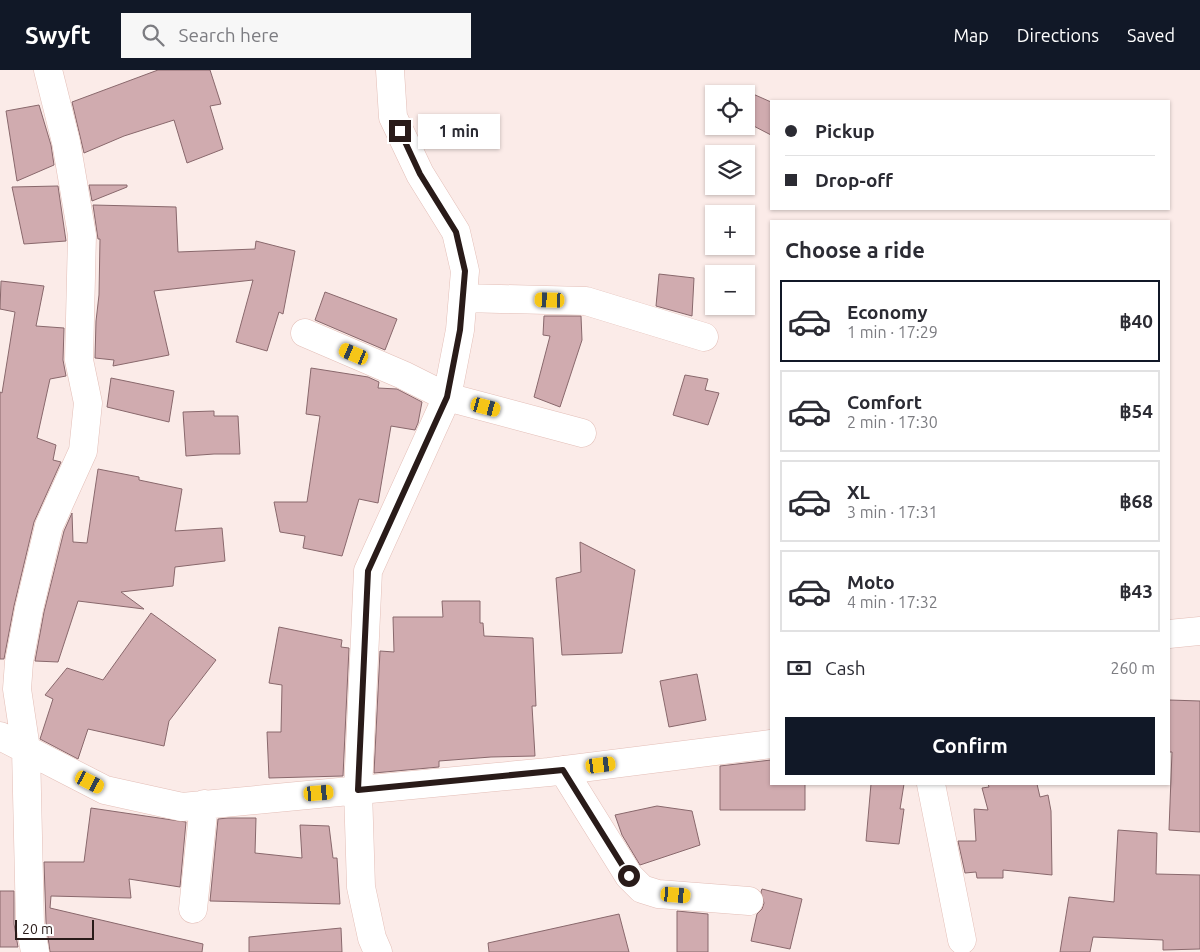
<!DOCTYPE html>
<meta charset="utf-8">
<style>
:root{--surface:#fff;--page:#f7f7f7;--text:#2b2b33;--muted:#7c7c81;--line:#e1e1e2;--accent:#111827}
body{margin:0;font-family:Ubuntu,sans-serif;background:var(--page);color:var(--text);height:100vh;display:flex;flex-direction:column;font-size:19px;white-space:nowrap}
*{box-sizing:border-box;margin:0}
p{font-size:16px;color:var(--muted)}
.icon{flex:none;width:28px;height:28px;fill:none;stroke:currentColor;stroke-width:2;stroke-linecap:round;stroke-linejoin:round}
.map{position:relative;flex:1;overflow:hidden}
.details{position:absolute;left:770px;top:150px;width:400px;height:565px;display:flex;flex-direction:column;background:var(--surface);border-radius:0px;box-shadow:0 1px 4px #0004}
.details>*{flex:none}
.banner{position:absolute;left:770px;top:30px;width:400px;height:110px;border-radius:0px;box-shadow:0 1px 4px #0004;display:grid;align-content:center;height:110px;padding:0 15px;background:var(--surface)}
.controls{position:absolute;left:705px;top:15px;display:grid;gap:10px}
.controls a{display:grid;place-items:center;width:50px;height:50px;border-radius:0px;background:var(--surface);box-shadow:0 1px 4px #0004;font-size:25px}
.scale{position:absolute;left:15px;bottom:12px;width:79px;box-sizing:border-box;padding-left:5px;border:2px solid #291b19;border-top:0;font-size:14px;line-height:18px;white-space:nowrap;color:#291b19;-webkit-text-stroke:4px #fff;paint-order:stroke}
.end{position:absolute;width:22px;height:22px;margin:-11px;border:6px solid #291b19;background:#fff;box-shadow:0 0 0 2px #fff}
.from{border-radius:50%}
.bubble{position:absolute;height:35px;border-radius:0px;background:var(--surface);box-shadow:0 1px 4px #0004;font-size:16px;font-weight:700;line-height:35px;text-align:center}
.car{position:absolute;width:15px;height:30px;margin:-15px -8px;border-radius:6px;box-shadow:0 0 4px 1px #0007;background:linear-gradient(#f5c518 24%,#345 0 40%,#f5c518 0 76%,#345 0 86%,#f5c518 0)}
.banner b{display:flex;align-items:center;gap:18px;height:48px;font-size:19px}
.banner b+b{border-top:1px solid var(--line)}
.banner i{width:12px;height:12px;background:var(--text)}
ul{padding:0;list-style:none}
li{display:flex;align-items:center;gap:15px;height:82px;margin:0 10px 8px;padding:0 5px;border:2px solid var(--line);border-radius:0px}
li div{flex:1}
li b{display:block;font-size:19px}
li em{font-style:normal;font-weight:700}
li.active{border-color:var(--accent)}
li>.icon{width:45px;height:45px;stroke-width:1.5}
h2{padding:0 15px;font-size:22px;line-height:60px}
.pay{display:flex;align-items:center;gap:12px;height:55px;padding:0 15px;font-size:19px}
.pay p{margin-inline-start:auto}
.action{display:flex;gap:10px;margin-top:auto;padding:10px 15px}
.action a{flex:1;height:58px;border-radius:0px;background:var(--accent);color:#fff;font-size:20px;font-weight:700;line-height:58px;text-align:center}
header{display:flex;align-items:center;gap:30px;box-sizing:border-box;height:70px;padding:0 25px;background:var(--accent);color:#fff}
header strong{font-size:24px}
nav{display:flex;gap:28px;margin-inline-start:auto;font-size:18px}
.search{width:350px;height:45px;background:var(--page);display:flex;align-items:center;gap:12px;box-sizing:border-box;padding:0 18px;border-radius:0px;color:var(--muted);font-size:19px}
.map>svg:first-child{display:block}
</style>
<header>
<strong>Swyft</strong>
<div class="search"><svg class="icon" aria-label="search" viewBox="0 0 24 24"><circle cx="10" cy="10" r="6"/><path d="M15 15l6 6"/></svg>Search here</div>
<nav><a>Map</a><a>Directions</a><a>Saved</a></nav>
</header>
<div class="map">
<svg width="1200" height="882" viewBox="0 0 1200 882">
<rect width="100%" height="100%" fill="#fbebe8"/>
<path fill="#d0abaf" stroke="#89686c" d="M158,0h52l11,34 -11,2 13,43 -36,14 -13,-43 -50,16 -40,17 -12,-51z
M753,24l18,8v33l-25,-13v-12z
M39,35l12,40 3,20 -37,16 -11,-70z
M89,115h38v2l-35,14z
M58,116l8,55 -42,3 -12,-57z
M93,135l83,2 2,45 77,-3 1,-8 39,10 -12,63 -4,-2 -12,39 -31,-9 17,-62 -99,11 15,64 -56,11 1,-6 -19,-2 1,-37 3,-26 1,-56h-2z
M659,204l35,4 -2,38 -36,-10z
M1,211l43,5 -8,40 28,2 -1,32 3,16 -16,3 -13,59 19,7 -3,15 8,2 -27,60 -20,84 -10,53h-4v-267l2,1 13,-81 -15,-3z
M325,222l72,27 -12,31 -70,-30z
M544,246h37l1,24 -22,67 -26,-10 16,-61 -7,-1z
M311,298l57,9 11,5 -1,6 19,1 25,13 -4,21 -3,7 -24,-4 -13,77 -19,-4 -17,57 -39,-8 2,-12 -25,-4 -6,-30h33l13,-86 -14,-2z
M685,305l23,4 -3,11 14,3 -11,32 -35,-10z
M111,308l63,13 -5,31 -62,-15z
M214,341v5h24l2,38h-26l-28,2 -3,-44z
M98,399l41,8v3l43,9 -7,42 47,-3 3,33 -50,6 -2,19 -52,6 23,17 -66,-8 -20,61 -23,-1 9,-49 20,-81 8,-18 1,29 14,1z
M580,472l55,28 -13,83 -60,2 -6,-77 25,-6z
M442,531h38v22h3l1,13 49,2 3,68h-4l3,50 -44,1 -52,4v6l-65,6 6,-122 14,1 -1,-35h50z
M151,543l65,47 -47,61 -5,25 -76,-17 -10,30 -38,-20 13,-40 -8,-4 22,-27 36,12z
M279,557l63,13 -1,7 8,1 -6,128 -74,2 -2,-46h14l1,-47 -13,-2z
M697,604l9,46 -37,7 -9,-46z
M1169,630l31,1v131l-31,-2 3,-78h-3z
M771,690v24h34v26h-85v-44z
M871,714h33l-4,25h4l-5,35 -33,-3z
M988,714h49l3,13 8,-2 3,16 1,64 -49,-5v8h-26l-1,-6 -11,1 -7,-32h18l-2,-32 14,1 -6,-22 7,-1z
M657,736l35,5 8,34 -60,20 -18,-30 -7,-20z
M91,738l95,14 -6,65 -51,-8 2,19 -80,-2 -1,12 153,36 -1,8h-152l-4,-30 -2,-60h40z
M228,748h28l-1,35 47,5 -2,-33 29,1 4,32h4l3,46 -130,-3 8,-82z
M1118,760l39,3 -1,41 44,1v74l-37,1v-10l-70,-3 -3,15h-30l9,-55 45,5z
M762,819l40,10 -12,50 -39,-8 6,-27 5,-5 2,-6 -3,-11z
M0,821h14v33l4,23h-18z
M677,841l31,3v38h-31z
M619,844l10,38h-140l-1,-9z
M341,858l1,24h-93v-15z"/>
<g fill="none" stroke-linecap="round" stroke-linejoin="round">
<defs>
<path id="minor" d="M463,228l123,3 118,36
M305,263l98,42 44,22 135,36
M1169,564l31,-3
M0,666l105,54 77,17 367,-35 222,-28
M563,700l66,106 13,13 16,5 91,7
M931,714l31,156
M193,839l11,-105
M35,882l-5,-28 -4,-175 -9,-60 2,-27 10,-53 20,-83 34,-75 5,-48 -9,-43 3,-125 -16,-93 -18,-72
M378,882l-6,-14 -11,-51 -3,-97 10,-219 79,-174 13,-67 5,-59 -9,-39 -36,-58 -27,-57 -3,-47"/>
</defs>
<use href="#minor" stroke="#e3beb7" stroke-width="29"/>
<use href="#minor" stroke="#fff" stroke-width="28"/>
</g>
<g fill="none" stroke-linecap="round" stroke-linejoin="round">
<path stroke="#291b19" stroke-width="6" d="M400,61l20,43 36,58 9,39 -5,59 -13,67 -79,174 -10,219 205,-20 66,106"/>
</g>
</svg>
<div class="controls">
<a><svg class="icon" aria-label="locate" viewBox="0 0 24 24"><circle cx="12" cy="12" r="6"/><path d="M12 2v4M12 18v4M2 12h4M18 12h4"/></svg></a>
<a><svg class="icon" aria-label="layers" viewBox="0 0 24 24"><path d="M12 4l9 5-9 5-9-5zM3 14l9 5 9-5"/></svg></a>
<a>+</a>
<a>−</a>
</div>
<div class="scale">20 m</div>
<i class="end from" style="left:629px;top:806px"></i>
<i class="end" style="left:400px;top:61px"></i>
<div class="bubble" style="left:418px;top:44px;width:82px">1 min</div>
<i class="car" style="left:550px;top:230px;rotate:272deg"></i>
<i class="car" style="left:354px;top:284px;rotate:293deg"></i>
<i class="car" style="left:486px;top:337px;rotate:105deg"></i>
<i class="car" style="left:601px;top:695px;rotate:83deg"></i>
<i class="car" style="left:90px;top:712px;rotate:117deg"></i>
<i class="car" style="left:319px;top:723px;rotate:85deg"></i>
<i class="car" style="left:676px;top:825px;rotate:95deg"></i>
<div class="banner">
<b><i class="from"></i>Pickup</b>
<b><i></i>Drop-off</b>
</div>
<section class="details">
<h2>Choose a ride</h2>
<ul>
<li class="active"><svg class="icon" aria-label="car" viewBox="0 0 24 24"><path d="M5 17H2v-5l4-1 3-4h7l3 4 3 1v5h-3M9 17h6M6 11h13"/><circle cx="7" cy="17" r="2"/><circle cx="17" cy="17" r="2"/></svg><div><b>Economy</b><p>1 min · 17:29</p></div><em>฿40</em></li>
<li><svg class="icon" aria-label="car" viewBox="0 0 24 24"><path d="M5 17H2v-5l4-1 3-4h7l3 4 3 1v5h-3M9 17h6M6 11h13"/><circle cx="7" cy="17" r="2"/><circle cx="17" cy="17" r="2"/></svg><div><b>Comfort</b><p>2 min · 17:30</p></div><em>฿54</em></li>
<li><svg class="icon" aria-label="car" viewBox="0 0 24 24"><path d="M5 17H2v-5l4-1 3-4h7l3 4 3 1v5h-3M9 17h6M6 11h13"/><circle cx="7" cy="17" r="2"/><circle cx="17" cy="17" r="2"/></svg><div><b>XL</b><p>3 min · 17:31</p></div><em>฿68</em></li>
<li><svg class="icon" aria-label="car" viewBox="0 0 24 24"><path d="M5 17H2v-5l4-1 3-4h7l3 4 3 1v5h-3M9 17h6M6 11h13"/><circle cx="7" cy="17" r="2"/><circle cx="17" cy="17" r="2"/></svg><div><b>Moto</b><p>4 min · 17:32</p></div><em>฿43</em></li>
</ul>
<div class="pay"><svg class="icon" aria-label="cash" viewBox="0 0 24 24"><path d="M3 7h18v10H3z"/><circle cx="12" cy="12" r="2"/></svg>Cash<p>260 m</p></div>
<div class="action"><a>Confirm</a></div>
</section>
</div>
